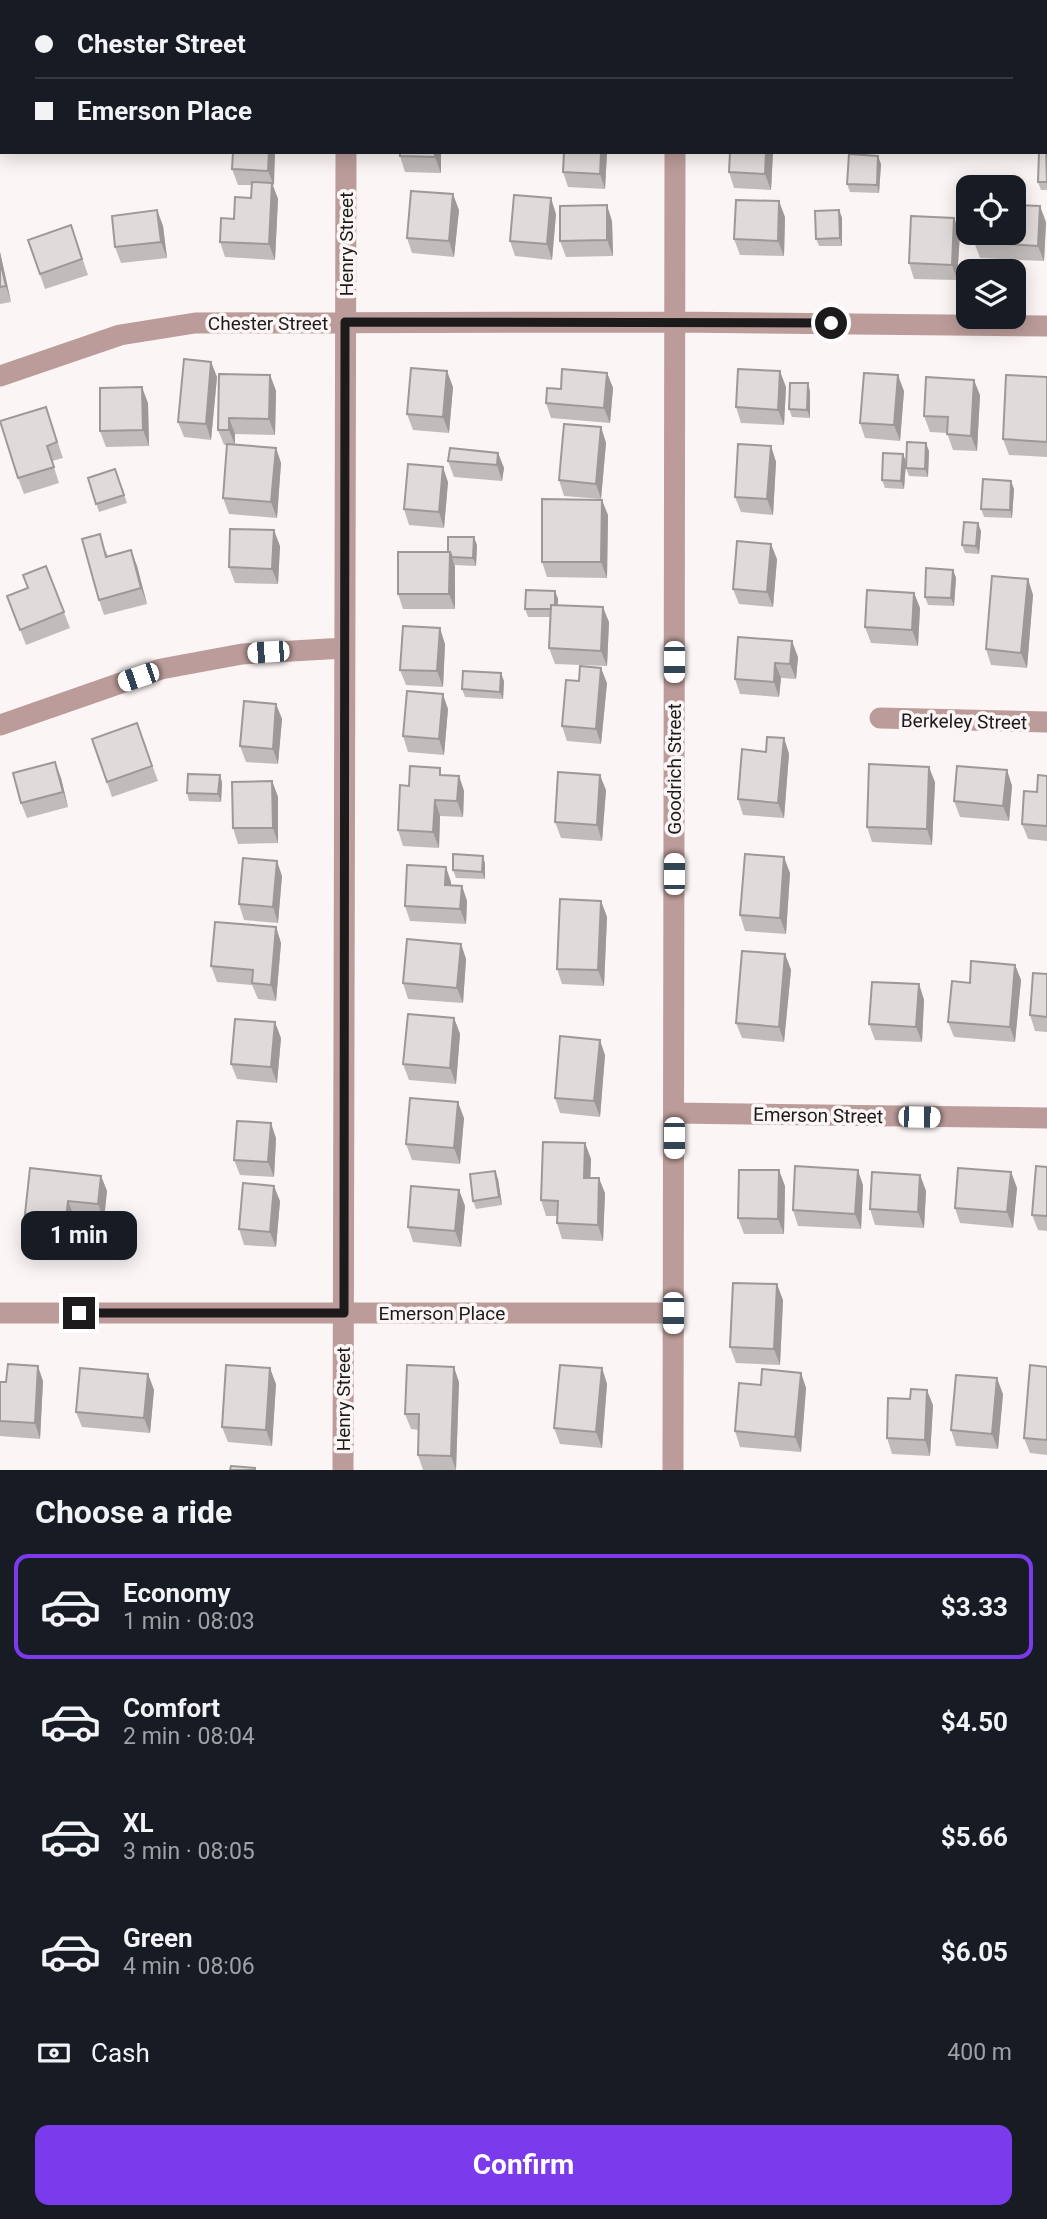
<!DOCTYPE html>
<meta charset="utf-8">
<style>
:root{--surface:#171b24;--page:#20242c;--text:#f1f3f6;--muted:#9ea1a6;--line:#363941;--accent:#7c3aed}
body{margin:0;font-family:Roboto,sans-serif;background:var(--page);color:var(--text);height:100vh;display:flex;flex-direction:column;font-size:26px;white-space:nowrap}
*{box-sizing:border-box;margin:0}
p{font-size:23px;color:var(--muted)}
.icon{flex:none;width:38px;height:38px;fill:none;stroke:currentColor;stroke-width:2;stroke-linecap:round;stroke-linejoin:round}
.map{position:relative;height:1470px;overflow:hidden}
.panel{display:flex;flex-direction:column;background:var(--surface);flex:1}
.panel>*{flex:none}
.top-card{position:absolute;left:0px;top:0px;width:1048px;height:154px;box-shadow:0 4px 18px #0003;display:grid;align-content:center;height:154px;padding:0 35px;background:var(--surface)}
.buttons{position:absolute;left:956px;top:175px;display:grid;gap:14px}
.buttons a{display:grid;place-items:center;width:70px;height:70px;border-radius:14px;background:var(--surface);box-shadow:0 4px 18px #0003;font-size:35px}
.end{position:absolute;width:32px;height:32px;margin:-16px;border:9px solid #1c1a1a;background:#fff;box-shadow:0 0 0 4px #fff}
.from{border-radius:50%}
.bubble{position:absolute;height:49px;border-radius:14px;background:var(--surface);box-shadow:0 4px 18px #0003;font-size:23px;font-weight:700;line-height:49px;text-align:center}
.car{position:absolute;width:21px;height:42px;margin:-21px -10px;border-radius:9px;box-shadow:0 0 5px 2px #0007;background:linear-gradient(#fff 24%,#345 0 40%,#fff 0 76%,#345 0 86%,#fff 0)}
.top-card b{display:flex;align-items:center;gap:24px;height:66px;font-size:26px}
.top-card b+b{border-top:2px solid var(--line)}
.top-card i{width:18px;height:18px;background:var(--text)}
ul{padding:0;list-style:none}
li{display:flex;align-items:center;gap:21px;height:105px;margin:0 14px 10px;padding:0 21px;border:4px solid transparent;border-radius:14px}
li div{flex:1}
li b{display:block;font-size:26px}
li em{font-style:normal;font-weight:700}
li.on{border-color:var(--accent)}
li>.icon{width:63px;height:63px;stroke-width:1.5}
h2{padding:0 35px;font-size:32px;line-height:84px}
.pay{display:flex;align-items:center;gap:18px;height:77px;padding:0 35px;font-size:26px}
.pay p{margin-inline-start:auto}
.primary-button{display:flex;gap:14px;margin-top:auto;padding:14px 35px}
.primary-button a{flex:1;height:80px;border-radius:14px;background:var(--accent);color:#fff;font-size:28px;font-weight:700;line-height:80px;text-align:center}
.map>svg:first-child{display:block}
</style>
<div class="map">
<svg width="1047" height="1470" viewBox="0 0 1047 1470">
<rect width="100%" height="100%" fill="#fbf6f5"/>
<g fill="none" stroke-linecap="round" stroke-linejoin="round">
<path stroke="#bb9c9a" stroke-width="21" d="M15,2v-2
M74,2l6,-2
M346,2v-2
M676,2v-2
M0,26l2,-1
M0,376l120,-41 75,-12 480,-1 372,4
M880,718l167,4
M0,725l161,-56 81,-15 102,-6
M674,1113l373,5
M0,1313h673
M343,1470l3,-1318
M673,1470l2,-1318"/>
</g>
<path fill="#c1bcbb" d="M408,0h43v2h-42z
M733,0h44v2h-44z
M1047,150v40h-6l-3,-8z
M233,152h42l-2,34 5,13 -3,61 -50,-3 -5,-15 14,-23 17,-21v-13h-13l-6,-16z
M400,152h41v21l-36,-1 -5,-16z
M564,152h43l-2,37 -37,-2 -5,-15z
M773,152l-2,38 -37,-2 -5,-16z
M881,164l-2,29 -29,-1 -3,-8z
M157,210l6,16 4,32 -46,5 -6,-16z
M459,210l-5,47 -42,-4 -5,-15z
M839,210l3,8v28h-23l-3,-7z
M556,214l-4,46 -37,-4 -5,-15z
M785,217l-1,39 -44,-1 -6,-16z
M612,221l1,35 -47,1 -6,-16z
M1046,222l-2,39 -64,-3 -6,-16z
M71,225l17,50 -43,14 -17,-49z
M960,233l-3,47 -43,-1 -5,-16z
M0,252l11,50 -11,2z
M211,362l6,15 -6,63 -27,-3 -6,-15z
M607,373l6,15 -3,35 -59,-5 -5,-15 15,-14z
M270,375l6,16 -1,44 -40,-1v10l41,4 5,15 -4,55 -48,-4 -6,-16 4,-53h-3l-6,-15z
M1047,377v80l-38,-2 -6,-16z
M453,387l-4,46 -36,-3 -6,-16z
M786,387l-2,38 -43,-2 -5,-16z
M810,391v27l-18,-1 -3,-8z
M904,391l-4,50 -35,-3 -5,-15z
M980,395l-3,56 -24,-1 -6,-17 -17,-1 -6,-16z
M148,403l1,43 -43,1 -6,-16z
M46,407l17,51 -11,3 7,22 -35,11 -6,-16z
M601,427l5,16 -5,56 -37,-3 -5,-16z
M771,446l5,16 -3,53 -32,-3 -6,-15z
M929,451l-1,26 -19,-1 -3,-8z
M498,453l6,15 -2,13 -48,-4 -6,-16z
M903,454l3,8 -2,27 -19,-1 -3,-8z
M115,469l12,34 -28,9 -11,-34z
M448,482l-4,46 -35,-3 -5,-16z
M1014,489l-2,29 -28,-1 -3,-8z
M608,515l-1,63 -60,-1 -5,-15z
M981,531l-2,23 -14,-1 -3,-8z
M477,545l-1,21 -21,-1v44h-52l-5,-15 50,-42z
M280,546l-2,38 -43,-1 -6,-16z
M106,550l2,7 23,-7 6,16 10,38 -43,11 -5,-15z
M777,559l-4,48 -34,-3 -6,-15z
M46,566l24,62 -44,17 -19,-49 21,-8z
M953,570l3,8 -2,28 -26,-1 -3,-8z
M1028,579l5,16 -6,73 -36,-3 -5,-16z
M555,591l3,8v6l51,17 -2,44 -52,-2 -6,-16 1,-31h-22l-3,-8z
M914,593l6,15 -2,38 -47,-3 -6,-16z
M738,637l60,20 -2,22 -15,-1 -2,19 -39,-3 -5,-15z
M445,644l-2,43 -37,-2 -6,-15z
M504,681l-1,18 -38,-2 -3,-8z
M607,683l-6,61 -34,-3 -5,-15z
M276,704l6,15 -4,45 -32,-2 -6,-16z
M448,709l-4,46 -36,-3 -5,-16z
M137,723l21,58 -46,16 -20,-58z
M784,738l5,16 -5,64 -41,-3 -5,-16 28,-47z
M1007,770l5,16 -3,35 -49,-4 -6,-16z
M220,775l2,8 -1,19 -32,-1 -2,-8z
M443,775l16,1 5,15 -1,26 -23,-1 -1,32 -36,-2 -5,-16 11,-44z
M1047,776v65l-19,-2 -6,-15 15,-32z
M61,778l7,29 -41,11 -6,-15z
M272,781l6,16v46l-40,1 -5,-16z
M935,782l-3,63 -60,-3 -5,-15z
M606,790l-4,51 -41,-3 -6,-16z
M483,856l2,8v15l-29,-1 -3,-8z
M790,873l-4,61 -41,-3 -5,-16z
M282,876l-4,47 -34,-3 -5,-16z
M451,882v4h11l5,15 -1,23 -56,-3 -5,-15z
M601,901l6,16 -3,69 -42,-2 -5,-15z
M276,927l5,16 -5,58 -18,-2 -6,-14 -35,-3 -6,-16z
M461,944l5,15 -3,44 -55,-4 -5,-16z
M785,954l6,16 -7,72 -42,-4 -6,-15z
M1015,965l6,15 -6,62 -61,-5 -6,-15 22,-39z
M1047,974v58l-12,-1 -5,-16z
M919,984l5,16 -2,42 -47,-2 -6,-16z
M454,1018l6,16 -4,50 -47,-4 -6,-16z
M281,1038l-4,45 -40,-4 -6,-15z
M605,1055l-5,62 -40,-4 -5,-15z
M464,1118l-4,46 -48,-4 -6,-16z
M276,1138l-2,39 -34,-2 -6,-15z
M585,1143l6,16 -1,19 15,15 -2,48 -41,-2 -5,-16v-7h-11l-5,-16z
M1047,1167v64l-9,-1 -6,-15z
M495,1171l3,8 4,26 -26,4 -3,-8z
M1011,1172l6,16 -4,40 -53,-5 -5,-15z
M920,1175l6,16 -2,37 -49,-3 -5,-16z
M101,1176l6,15 -3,28 -30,-3 -3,27 -42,-5 -5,-15z
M863,1185l-2,44 -63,-3 -5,-16z
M785,1186l-1,48h-40l-6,-16z
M459,1190l6,16 -4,41 -48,-5 -5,-15z
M280,1201l-4,46 -32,-2 -5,-16z
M783,1300l-3,65 -44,-2 -6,-16z
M1047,1367v88l-17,-2 -6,-15z
M602,1368l5,16 -5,64 -42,-4 -6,-16z
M801,1373l5,15 -5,64 -61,-5 -5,-16 26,-46z
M148,1374l6,16 -4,43 -68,-6 -6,-15z
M43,1381l-3,58 -40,-3v-54z
M459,1382l-3,88h-33l-5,-15 1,-25 -8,-1 -6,-15z
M276,1384l-4,62 -44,-4 -6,-15z
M1003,1394l-5,55 -42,-3 -5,-16z
M910,1399l23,6 -3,51 -38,-2 -5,-16z"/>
<path fill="#9d9999" d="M269,152h6l-1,34 -6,-15z
M435,152h6v21l-6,-16z
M601,152h6l-2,37 -5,-15z
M766,152h7l-2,38 -6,-16z
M878,156l3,8 -2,29 -2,-8z
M272,183l6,16 -3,61 -6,-16z
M453,194l6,16 -5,47 -5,-16z
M551,198l5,16 -4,46 -5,-16z
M779,201l6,16 -1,39 -6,-15z
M607,205l5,16 1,35 -6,-16z
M1040,206l6,16 -2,39 -6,-15z
M157,210l6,16 4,32 -6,-16z
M839,210l3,8v28l-2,-8z
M954,218l6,15 -3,47 -5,-15z
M0,252l11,50 -5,-16 -6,-25z
M211,362l6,15 -6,63 -5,-16z
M447,371l6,16 -4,46 -6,-16z
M780,371l6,16 -2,38 -6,-15z
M607,373l6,15 -3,35 -6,-15z
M270,375l6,16 -1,44 -6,-16z
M898,375l6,16 -4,50 -6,-16z
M974,380l6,15 -3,56 -6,-15z
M808,383l2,8v27l-3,-8z
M142,387l6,16 1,43 -6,-16z
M229,418l6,16v11l-6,-15z
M601,427l5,16 -5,56 -5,-15z
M926,443l3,8 -1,26 -3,-8z
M771,446l5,16 -3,53 -6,-16z
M276,448l5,15 -4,55 -6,-16z
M498,453l6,15 -2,13 -5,-16z
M903,454l3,8 -2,27 -3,-8z
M443,467l5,15 -4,46 -5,-16z
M1011,481l3,8 -2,29 -2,-8z
M602,500l6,15 -1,63 -6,-16z
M978,523l3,8 -2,23 -3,-8z
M274,530l6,16 -2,38 -6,-15z
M474,537l3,8 -1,21 -3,-8z
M771,544l6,15 -4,48 -6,-15z
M131,550l6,16 10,38 -6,-16z
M450,552l5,15v42l-6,-15z
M953,570l3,8 -2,28 -3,-8z
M1028,579l5,16 -6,73 -6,-15z
M555,591l3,8 -1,18 -3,-7z
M914,593l6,15 -2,38 -6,-16z
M603,607l6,15 -2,44 -6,-15z
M440,628l5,16 -2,43 -6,-16z
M792,641l6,16 -2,22 -6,-15z
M775,663l6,15 -2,19 -5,-15z
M601,668l6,15 -6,61 -5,-15z
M501,673l3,8 -1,18 -3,-7z
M443,694l5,15 -4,46 -5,-16z
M276,704l6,15 -4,45 -5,-15z
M784,738l5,16 -5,64 -6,-15z
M55,762l6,16 7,29 -5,-15z
M929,767l6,15 -3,63 -5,-16z
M1007,770l5,16 -3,35 -6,-15z
M220,775l2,8 -1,19 -3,-8z
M600,775l6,15 -4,51 -5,-16z
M459,776l5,15 -1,26 -6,-16z
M272,781l6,16v46l-5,-15z
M435,800l5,16 -1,32 -6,-16z
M483,856l2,8v15l-3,-7z
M784,857l6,16 -4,61 -6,-16z
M277,861l5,15 -4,47 -5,-16z
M446,867l5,15 -1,19 -5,-16z
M462,886l5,15 -1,23 -6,-15z
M601,901l6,16 -3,69 -6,-16z
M276,927l5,16 -5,58 -5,-16z
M461,944l5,15 -3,44 -6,-15z
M785,954l6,16 -7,72 -5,-15z
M1015,965l6,15 -6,62 -5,-15z
M919,984l5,16 -2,42 -6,-15z
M454,1018l6,16 -4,50 -6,-16z
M275,1022l6,16 -4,45 -6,-16z
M600,1040l5,15 -5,62 -6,-16z
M458,1102l6,16 -4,46 -6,-16z
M271,1123l5,15 -2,39 -6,-15z
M585,1143l6,16 -1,34 -6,-15z
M779,1170l6,16 -1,48 -6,-15z
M858,1170l5,15 -2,44 -6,-15z
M495,1171l3,8 4,26 -3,-8z
M1011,1172l6,16 -4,40 -6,-16z
M920,1175l6,16 -2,37 -6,-16z
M101,1176l6,15 -3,28 -6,-15z
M599,1178l6,15 -2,48 -5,-16z
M274,1186l6,15 -4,46 -6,-15z
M459,1190l6,16 -4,41 -6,-16z
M68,1201l6,15 -3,27 -6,-16z
M777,1284l6,16 -3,65 -6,-16z
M38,1366l5,15 -3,58 -5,-16z
M454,1367l5,15 -3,88 -5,-14z
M270,1368l6,16 -4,62 -6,-16z
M602,1368l5,16 -5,64 -6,-16z
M801,1373l5,15 -5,64 -6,-15z
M148,1374l6,16 -4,43 -6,-15z
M997,1378l6,16 -5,55 -6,-15z
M927,1390l6,15 -3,51 -5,-16z"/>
<path fill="#e0dbda" stroke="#9d9999" stroke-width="2" d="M572,0h34v2h-34z
M789,0h33v2h-33z
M862,0h62v2h-62z
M965,0h30v2h-30z
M1046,150l1,32h-9l1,-30h7z
M233,152h36l-1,19 -36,-2z
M400,152h35v5l-35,-1z
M564,152h37l-1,22 -37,-2z
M730,152h36l-1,22 -36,-2z
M849,154l29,2 -1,29 -30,-1z
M252,182l20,1 -3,61 -49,-2 1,-24 13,1 1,-22 16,1z
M411,191l42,3 -4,47 -42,-3z
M514,195l37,3 -4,46 -37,-3z
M736,200l43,1 -1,40 -44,-2z
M607,205v35l-47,1v-35z
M1013,205l27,1 -2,40 -64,-4v-9h39z
M157,210l4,32 -46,5 -3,-31z
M839,210l1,28 -24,1 -1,-28z
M911,216l43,2 -2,47 -43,-2z
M71,225l11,34 -42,15 -12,-34z
M0,261l6,25 -6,1z
M184,359l27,3 -5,62 -28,-2z
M411,368l36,3 -4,46 -36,-3z
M562,369l45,4 -3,35 -58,-5 1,-15 14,1z
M738,369l42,2 -2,39 -42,-3z
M864,373l34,2 -4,50 -34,-2z
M219,374l51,1 -1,44 -40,-1v12h-11z
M1006,375l41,2v65l-44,-3z
M926,377l48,3 -3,56 -24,-2 1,-17 -24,-1z
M790,383h18l-1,27 -18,-1z
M142,387l1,43 -43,1v-43z
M46,407l11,35 -10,4 7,21 -36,11 -18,-57z
M564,424l37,3 -5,57 -37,-4z
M907,442l19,1 -1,26 -19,-1z
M227,444l49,4 -5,54 -48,-4z
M738,444l33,2 -4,53 -32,-2z
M450,448l48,5 -1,12 -49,-4z
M883,453l20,1 -2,27 -19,-1z
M408,464l35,3 -4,45 -35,-3z
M115,469l9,26 -28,9 -8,-26z
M983,479l28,2 -1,29 -29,-1z
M542,499l60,1 -1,62h-59z
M964,522l14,1 -2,23 -14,-1z
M230,529l44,1 -2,39 -43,-2z
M100,534l6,23 25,-7 10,38 -42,12 -17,-61z
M448,537h26l-1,21 -21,-1 -2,-5h-2z
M737,541l34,3 -4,48 -34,-3z
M398,552h52l-1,42h-51z
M46,566l18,46 -44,18 -13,-34 21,-8 -5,-13z
M926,568l27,2 -2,28 -26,-1z
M992,576l36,3 -7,74 -35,-4z
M526,590l29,1v14h-4v4h-26z
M867,590l47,3 -2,37 -47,-3z
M551,605l52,2 -2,44 -52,-3z
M403,626l37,2 -3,43 -37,-1z
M738,637l54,4 -2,23 -15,-1 -1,19 -39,-3z
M580,666l21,2 -5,61 -34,-3 4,-46 13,1z
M463,671l38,2 -1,19 -38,-3z
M407,691l36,3 -4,45 -36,-3z
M244,701l32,3 -3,45 -33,-3z
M137,723l15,43 -45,16 -15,-43z
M767,737l17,1 -6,65 -40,-4 4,-50 24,3z
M55,762l8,30 -42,11 -8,-30z
M869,764l60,3 -2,62 -60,-2z
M410,766l30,2v7l19,1 -2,25 -22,-1 -2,32 -35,-2 2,-45 9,1z
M957,766l50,4 -4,36 -49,-5z
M558,772l42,3 -3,50 -42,-3z
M188,774l32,1 -2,19 -31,-1z
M1038,775l9,1v50l-25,-2 2,-33 13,1z
M272,781l1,47h-40l-1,-46z
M453,854l30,2 -1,16 -29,-2z
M745,854l39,3 -4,61 -40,-3z
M243,858l34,3 -4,46 -34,-3z
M407,865l39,2 -1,18 17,1 -2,23 -55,-3z
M560,899l41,2 -3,69 -41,-1z
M215,922l61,5 -5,58 -19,-2 1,-13 -42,-4z
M407,939l54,5 -4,44 -54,-5z
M742,951l43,3 -6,73 -43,-4z
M971,961l44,4 -5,62 -62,-5 4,-41 18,2z
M1033,973l14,1v43l-17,-2z
M872,982l47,2 -3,43 -47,-3z
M408,1014l46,4 -4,50 -47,-4z
M235,1019l40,3 -4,45 -40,-3z
M560,1036l40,4 -6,61 -39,-3z
M410,1098l48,4 -4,46 -48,-4z
M237,1121l34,2 -3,39 -34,-2z
M543,1142l42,1 -1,35h15l-1,47 -41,-2 1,-22 -17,-1z
M795,1166l63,4 -3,44 -62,-4z
M1036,1166l11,1v49l-15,-1z
M30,1168l71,8 -3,28 -30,-3 -3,26 -41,-4z
M958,1168l53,4 -4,40 -52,-4z
M739,1170h40l-1,49 -40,-1z
M495,1171l4,26 -26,4 -3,-27z
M872,1172l48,3 -2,37 -48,-3z
M243,1183l31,3 -4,46 -31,-3z
M411,1186l48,4 -4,41 -47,-4z
M733,1283l44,1 -3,65 -44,-2z
M8,1364l30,2 -3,57 -35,-2v-39h6z
M226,1365l44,3 -4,62 -44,-3z
M407,1365l47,2 -3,89 -33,-1 1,-41h-14z
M560,1365l42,3 -6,64 -42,-4z
M1030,1365l17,2v73l-23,-2z
M80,1368l68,6 -4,44 -68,-6z
M762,1369l39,4 -6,64 -60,-6 4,-48 22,2z
M956,1375l41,3 -5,56 -41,-4z
M911,1389l16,1 -2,50 -38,-2 1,-40 22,1z
M231,1466l24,2v2h-25z"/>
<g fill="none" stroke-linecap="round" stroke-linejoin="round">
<path stroke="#1c1a1a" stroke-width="9" d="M79,1313h265l1,-991 486,1"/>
</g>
<g text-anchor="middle" stroke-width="7" stroke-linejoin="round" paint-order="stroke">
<g font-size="19" fill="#1c1a1a" stroke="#fbf6f5">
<text transform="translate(346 244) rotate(-90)" y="7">Henry Street</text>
<text x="268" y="330">Chester Street</text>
<text transform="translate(964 721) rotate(1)" y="7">Berkeley Street</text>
<text transform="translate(674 769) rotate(-90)" y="7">Goodrich Street</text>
<text transform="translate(818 1115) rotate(1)" y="7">Emerson Street</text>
<text x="442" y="1320">Emerson Place</text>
<text transform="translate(343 1399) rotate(-90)" y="7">Henry Street</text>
</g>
</g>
</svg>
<div class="buttons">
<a><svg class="icon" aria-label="locate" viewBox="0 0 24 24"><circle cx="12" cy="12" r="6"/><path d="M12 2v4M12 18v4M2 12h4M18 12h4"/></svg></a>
<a><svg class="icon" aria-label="layers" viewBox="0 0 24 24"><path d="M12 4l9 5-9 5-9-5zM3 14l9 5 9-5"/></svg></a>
</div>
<i class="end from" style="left:831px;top:323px"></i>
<i class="end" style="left:79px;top:1313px"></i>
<div class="bubble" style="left:21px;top:1211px;width:116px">1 min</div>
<i class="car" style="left:268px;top:652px;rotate:266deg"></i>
<i class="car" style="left:674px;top:662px;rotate:180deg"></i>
<i class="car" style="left:138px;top:677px;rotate:251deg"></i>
<i class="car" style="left:674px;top:874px;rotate:0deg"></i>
<i class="car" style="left:919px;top:1117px;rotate:91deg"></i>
<i class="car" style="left:674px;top:1138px;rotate:180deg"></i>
<i class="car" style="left:673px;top:1313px;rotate:180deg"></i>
<div class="top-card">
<b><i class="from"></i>Chester Street</b>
<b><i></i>Emerson Place</b>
</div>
</div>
<section class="panel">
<h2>Choose a ride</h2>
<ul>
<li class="on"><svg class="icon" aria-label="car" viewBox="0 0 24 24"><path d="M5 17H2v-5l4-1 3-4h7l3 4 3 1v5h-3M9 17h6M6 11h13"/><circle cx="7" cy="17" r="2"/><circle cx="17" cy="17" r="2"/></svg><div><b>Economy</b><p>1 min · 08:03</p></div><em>$3.33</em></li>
<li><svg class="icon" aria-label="car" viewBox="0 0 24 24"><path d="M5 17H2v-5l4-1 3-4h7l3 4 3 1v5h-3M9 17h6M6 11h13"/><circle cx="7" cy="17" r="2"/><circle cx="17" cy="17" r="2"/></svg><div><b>Comfort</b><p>2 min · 08:04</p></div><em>$4.50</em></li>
<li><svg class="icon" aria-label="car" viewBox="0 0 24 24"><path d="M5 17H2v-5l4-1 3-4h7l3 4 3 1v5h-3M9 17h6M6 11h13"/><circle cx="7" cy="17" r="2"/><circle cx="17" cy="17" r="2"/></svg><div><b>XL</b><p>3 min · 08:05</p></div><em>$5.66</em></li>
<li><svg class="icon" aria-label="car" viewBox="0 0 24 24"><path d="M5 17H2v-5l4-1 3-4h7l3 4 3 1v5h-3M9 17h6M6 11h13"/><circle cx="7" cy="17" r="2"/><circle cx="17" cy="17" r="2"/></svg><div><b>Green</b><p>4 min · 08:06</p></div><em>$6.05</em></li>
</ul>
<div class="pay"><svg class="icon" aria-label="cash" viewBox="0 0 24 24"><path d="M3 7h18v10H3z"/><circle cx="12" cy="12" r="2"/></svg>Cash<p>400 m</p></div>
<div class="primary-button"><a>Confirm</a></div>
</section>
